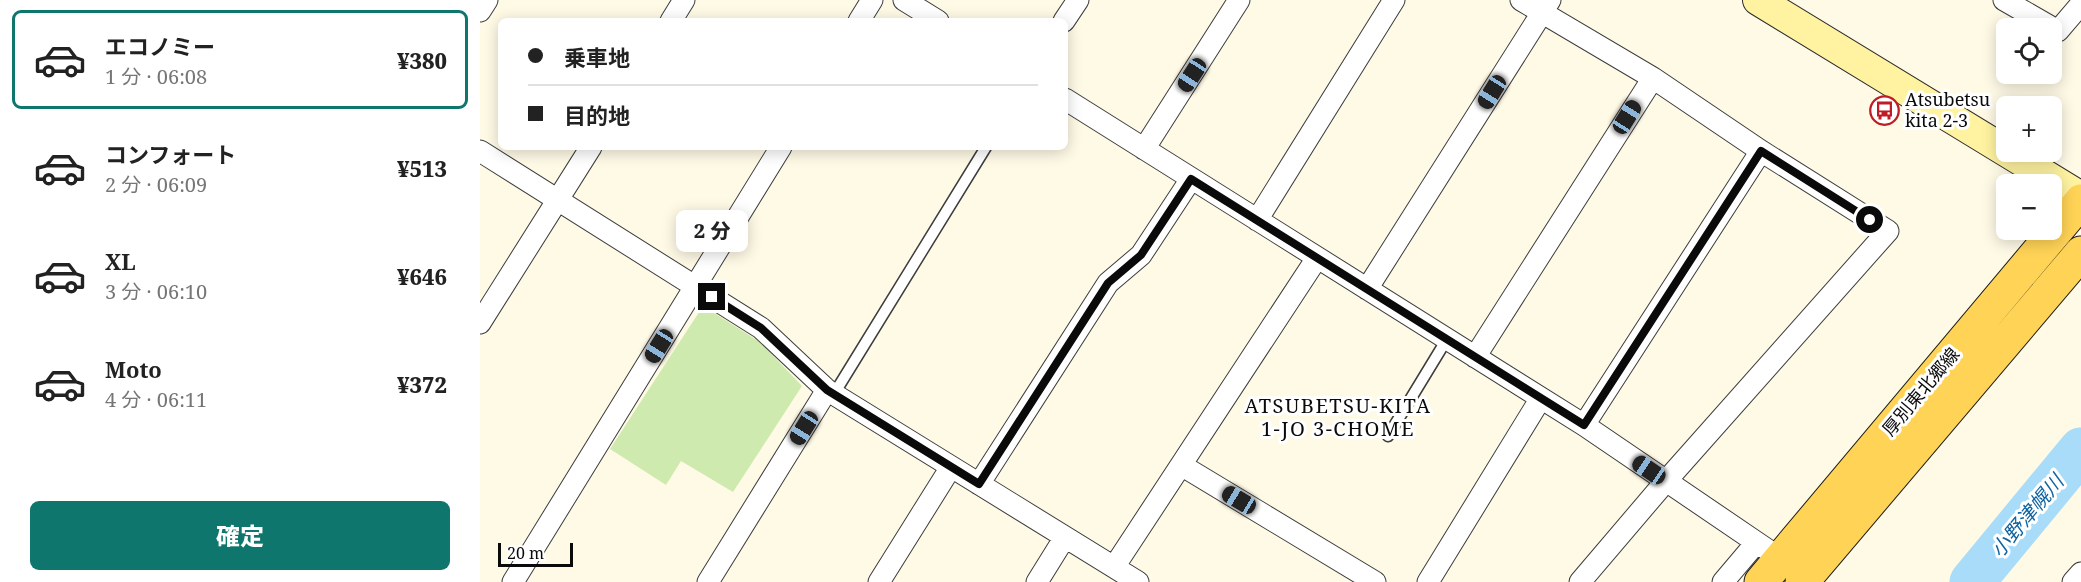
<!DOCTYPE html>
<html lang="ja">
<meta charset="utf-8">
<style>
:root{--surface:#fff;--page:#f2f2f2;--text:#222;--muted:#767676;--line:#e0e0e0;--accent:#0f766e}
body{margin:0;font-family:"Noto Serif","Noto Sans JP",serif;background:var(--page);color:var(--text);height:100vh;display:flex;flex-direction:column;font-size:22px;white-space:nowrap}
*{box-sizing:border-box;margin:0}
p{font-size:20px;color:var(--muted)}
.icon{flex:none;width:33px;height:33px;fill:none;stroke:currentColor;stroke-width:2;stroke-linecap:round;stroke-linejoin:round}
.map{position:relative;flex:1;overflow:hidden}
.drawer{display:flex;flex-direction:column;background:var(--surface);width:480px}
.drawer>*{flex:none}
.banner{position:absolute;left:18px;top:18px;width:570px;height:132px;border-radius:9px;box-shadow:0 3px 15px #0003;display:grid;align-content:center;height:132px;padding:0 30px;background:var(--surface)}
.tools{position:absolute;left:1516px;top:18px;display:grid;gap:12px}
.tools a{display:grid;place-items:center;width:66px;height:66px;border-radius:9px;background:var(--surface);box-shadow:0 3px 15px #0003;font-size:30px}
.scale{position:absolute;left:18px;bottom:15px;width:75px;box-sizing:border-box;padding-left:6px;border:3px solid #0a0a0a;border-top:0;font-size:16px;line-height:21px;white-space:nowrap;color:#0a0a0a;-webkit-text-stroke:4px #fff;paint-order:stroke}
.end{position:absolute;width:27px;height:27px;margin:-14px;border:8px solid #0a0a0a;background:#fff;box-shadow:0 0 0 3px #fff}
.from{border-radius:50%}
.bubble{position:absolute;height:42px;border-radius:9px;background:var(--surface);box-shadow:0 3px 15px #0003;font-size:20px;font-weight:800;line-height:42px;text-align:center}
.car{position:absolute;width:18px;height:36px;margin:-18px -9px;border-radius:8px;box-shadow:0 0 4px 2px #0007;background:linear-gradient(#222 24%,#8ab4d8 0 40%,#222 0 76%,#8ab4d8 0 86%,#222 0)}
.banner b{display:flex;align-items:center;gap:21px;height:57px;font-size:22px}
.banner b+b{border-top:2px solid var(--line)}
.banner i{width:15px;height:15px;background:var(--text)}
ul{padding:10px 0 0;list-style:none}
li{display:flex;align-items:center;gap:18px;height:99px;margin:0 12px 9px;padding:0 18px;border:3px solid transparent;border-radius:9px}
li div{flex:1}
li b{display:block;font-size:22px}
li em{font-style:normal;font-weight:800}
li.selected{border-color:var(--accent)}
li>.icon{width:54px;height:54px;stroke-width:1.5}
.primary-button{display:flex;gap:12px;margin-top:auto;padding:12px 30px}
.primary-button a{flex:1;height:69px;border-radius:9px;background:var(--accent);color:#fff;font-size:24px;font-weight:800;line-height:69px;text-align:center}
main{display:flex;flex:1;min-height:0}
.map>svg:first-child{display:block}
</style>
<main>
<section class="drawer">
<ul>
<li class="selected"><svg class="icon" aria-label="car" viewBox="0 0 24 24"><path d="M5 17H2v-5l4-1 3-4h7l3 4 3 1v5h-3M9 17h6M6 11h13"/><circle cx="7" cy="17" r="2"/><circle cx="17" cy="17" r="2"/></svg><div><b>エコノミー</b><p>1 分 · 06:08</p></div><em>¥380</em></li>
<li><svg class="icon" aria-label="car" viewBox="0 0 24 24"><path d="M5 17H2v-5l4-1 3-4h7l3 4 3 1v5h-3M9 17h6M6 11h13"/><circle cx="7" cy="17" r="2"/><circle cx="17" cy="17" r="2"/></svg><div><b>コンフォート</b><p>2 分 · 06:09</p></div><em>¥513</em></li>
<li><svg class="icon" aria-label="car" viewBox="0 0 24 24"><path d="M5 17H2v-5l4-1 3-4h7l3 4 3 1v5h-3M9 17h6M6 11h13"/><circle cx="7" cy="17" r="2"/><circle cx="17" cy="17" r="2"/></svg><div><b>XL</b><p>3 分 · 06:10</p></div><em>¥646</em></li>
<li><svg class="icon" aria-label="car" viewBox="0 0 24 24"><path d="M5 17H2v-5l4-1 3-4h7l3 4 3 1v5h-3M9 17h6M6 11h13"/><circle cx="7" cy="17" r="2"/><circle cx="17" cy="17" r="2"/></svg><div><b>Moto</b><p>4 分 · 06:11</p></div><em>¥372</em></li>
</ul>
<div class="primary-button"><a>確定</a></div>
</section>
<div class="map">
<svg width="1601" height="582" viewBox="0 0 1601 582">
<rect width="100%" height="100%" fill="#fffae6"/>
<path fill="#cfeaaf" d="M223,306l57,36 42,44 -69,106 -52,-31 -15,24 -56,-36z"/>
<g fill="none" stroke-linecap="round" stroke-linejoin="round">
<path stroke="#a8dcf9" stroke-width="45" d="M1492,582l109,-132"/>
<defs>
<path id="service" d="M354,394l152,-247
M908,436l59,-97"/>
<path id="minor" d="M424,0l34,21
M1041,0l132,78 108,73 127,80 -222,250 -86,101
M1524,0l54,31 23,-27
M0,11l7,-11
M191,21l13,-21
M379,21l13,-21
M584,21l14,-21
M585,99l519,326 197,134
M664,149l95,-149
M0,151l281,177 66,62 311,192
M777,220l137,-220
M887,289l183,-289
M0,323l111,-176
M995,357l178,-279
M1104,425l177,-274
M701,465l194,117
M499,484l129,-201 33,-28 50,-76
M634,567l203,-309
M33,582l268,-435
M228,582l119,-192
M399,582l72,-115
M557,582l28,-45
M948,582l113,-184
M1243,582l33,-39
M1593,582l8,-9"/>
<path id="secondary" d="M1278,0l323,197"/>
<path id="primary" d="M1281,582l320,-381
M1322,582l279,-329"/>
</defs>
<use href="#service" stroke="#3d3d3d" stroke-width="13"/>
<use href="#minor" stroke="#3d3d3d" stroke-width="23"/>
<use href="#secondary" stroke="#2c2c2c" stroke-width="32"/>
<use href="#primary" stroke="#1b1b1b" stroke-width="35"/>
<use href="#service" stroke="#fff" stroke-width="10"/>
<use href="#minor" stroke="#fff" stroke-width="21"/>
<use href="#secondary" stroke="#fff3a1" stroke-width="30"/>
<use href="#primary" stroke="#ffd356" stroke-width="33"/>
</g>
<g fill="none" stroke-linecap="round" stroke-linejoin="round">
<path stroke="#0a0a0a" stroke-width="8" d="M232,297l49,31 66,62 152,94 129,-201 33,-28 50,-76 393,246 177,-274 109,69"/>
</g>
<defs>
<symbol id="bus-ring" viewBox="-11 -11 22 22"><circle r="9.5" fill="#fff" stroke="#bf1c26" stroke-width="1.5"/><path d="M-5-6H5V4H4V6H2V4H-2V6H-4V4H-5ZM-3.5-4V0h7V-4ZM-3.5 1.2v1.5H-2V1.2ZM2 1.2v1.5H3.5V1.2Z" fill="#bf1c26"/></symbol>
</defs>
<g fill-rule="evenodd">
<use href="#bus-ring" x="1388" y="94" width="33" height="33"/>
</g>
<g text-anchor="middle" stroke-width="6" stroke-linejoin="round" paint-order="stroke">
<g font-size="18" fill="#0a0a0a" stroke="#fff" text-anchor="start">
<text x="1425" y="106">Atsubetsu<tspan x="1425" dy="21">kita 2-3</tspan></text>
</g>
<g font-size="18" fill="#0a0a0a" stroke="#fff">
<text transform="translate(1441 392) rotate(-50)" y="6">厚別東北郷線</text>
</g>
<g font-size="20" letter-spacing="1.5" fill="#0a0a0a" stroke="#fff">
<text x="858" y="413">ATSUBETSU-KITA<tspan x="858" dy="23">1-JO 3-CHOME</tspan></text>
</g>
<g font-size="20" font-style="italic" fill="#0e63a0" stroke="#fff">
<text transform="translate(1547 516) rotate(-50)" y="7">小野津幌川</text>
</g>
</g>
</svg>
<div class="tools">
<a><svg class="icon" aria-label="locate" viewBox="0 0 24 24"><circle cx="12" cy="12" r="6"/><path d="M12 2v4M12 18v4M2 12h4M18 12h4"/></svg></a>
<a>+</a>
<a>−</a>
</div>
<div class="scale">20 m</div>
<i class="end from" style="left:1390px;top:220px"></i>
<i class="end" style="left:232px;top:297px"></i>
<div class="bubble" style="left:196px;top:210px;width:72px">2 分</div>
<i class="car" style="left:712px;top:75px;rotate:213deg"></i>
<i class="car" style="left:1012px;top:92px;rotate:212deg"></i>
<i class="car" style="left:1147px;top:117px;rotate:32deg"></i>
<i class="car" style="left:179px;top:346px;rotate:212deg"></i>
<i class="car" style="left:324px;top:428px;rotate:212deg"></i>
<i class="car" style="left:1169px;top:470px;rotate:304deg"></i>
<i class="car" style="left:759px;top:500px;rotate:301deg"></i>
<div class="banner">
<b><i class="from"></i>乗車地</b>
<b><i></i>目的地</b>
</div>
</div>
</main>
